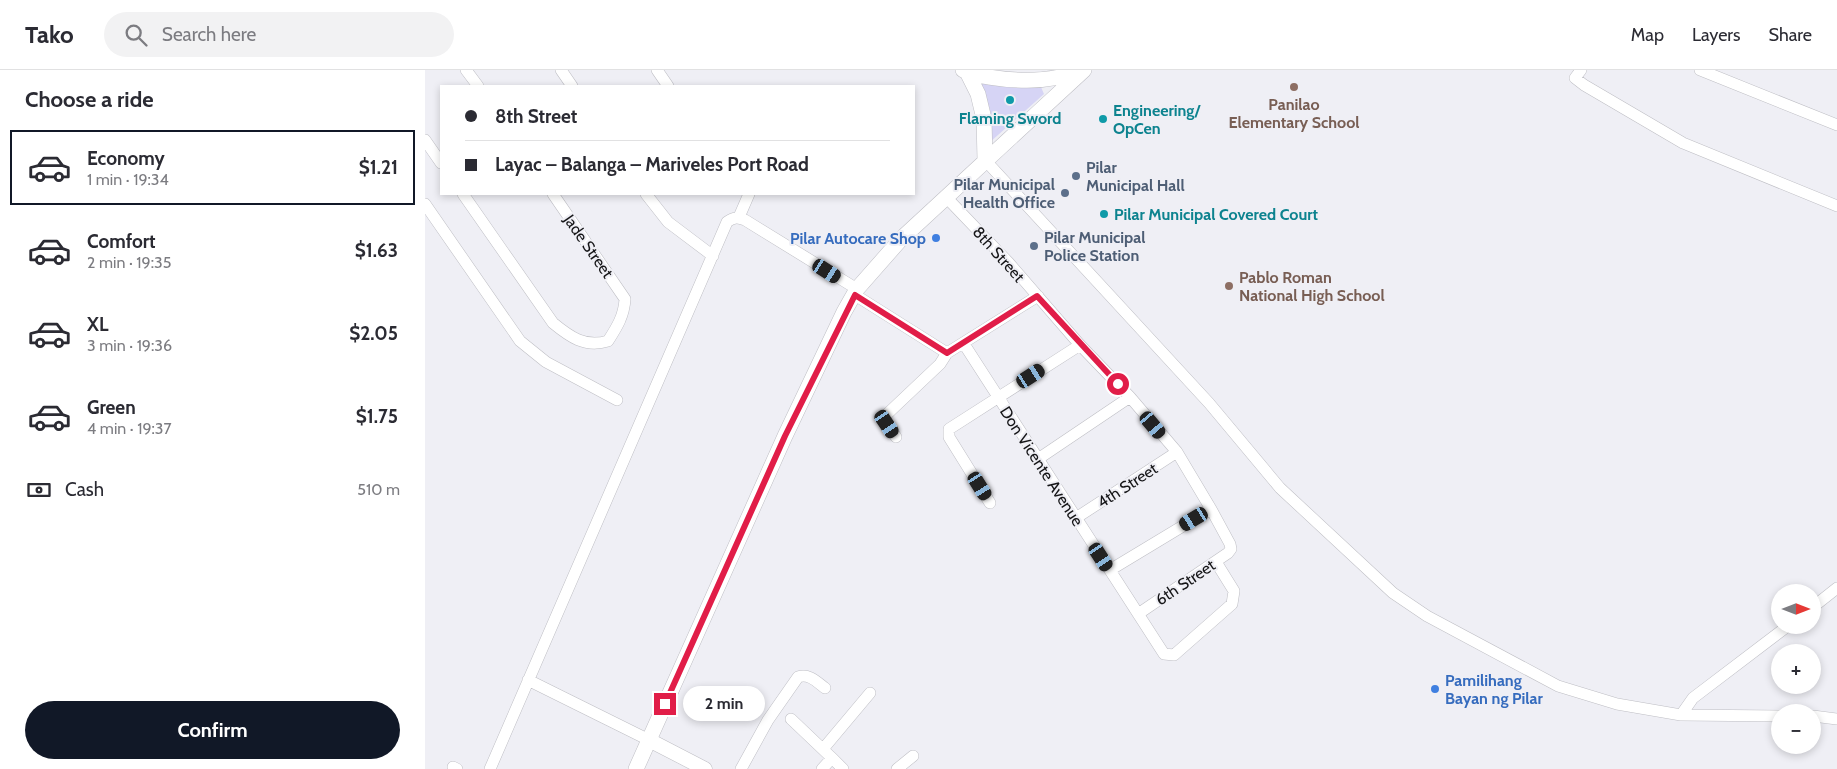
<!DOCTYPE html>
<meta charset="utf-8">
<style>
:root{--surface:#fff;--page:#f2f2f3;--text:#2b2b33;--muted:#7c7c81;--line:#e1e1e2;--accent:#111827}
body{margin:0;font-family:Cabin,sans-serif;background:var(--page);color:var(--text);height:100vh;display:flex;flex-direction:column;font-size:19px;white-space:nowrap}
*{box-sizing:border-box;margin:0}
p{font-size:16px;color:var(--muted)}
.icon{flex:none;width:28px;height:28px;fill:none;stroke:currentColor;stroke-width:2;stroke-linecap:round;stroke-linejoin:round}
.map{position:relative;flex:1;overflow:hidden}
.sheet{display:flex;flex-direction:column;background:var(--surface);width:425px}
.sheet>*{flex:none}
.guide{position:absolute;left:15px;top:15px;width:475px;height:110px;border-radius:0px;box-shadow:0 2px 8px #0003;display:grid;align-content:center;height:110px;padding:0 25px;background:var(--surface)}
.needle{width:32px;rotate:90deg}
.controls{position:absolute;left:1346px;top:514px;display:grid;gap:10px}
.controls a{display:grid;place-items:center;width:50px;height:50px;border-radius:50%;background:var(--surface);box-shadow:0 2px 8px #0003;font-size:25px}
.end{position:absolute;width:22px;height:22px;margin:-11px;border:6px solid #e11d48;background:#fff;box-shadow:0 0 0 2px #fff}
.from{border-radius:50%}
.bubble{position:absolute;height:35px;border-radius:18px;background:var(--surface);box-shadow:0 2px 8px #0003;font-size:16px;font-weight:700;line-height:35px;text-align:center}
.car{position:absolute;width:15px;height:30px;margin:-15px -8px;border-radius:6px;box-shadow:0 0 4px 1px #0007;background:linear-gradient(#222 24%,#8ab4d8 0 40%,#222 0 76%,#8ab4d8 0 86%,#222 0)}
.guide b{display:flex;align-items:center;gap:18px;height:48px;font-size:19px}
.guide b+b{border-top:1px solid var(--line)}
.guide i{width:12px;height:12px;background:var(--text)}
ul{padding:0;list-style:none}
li{display:flex;align-items:center;gap:15px;height:75px;margin:0 10px 8px;padding:0 15px;border:2px solid transparent;border-radius:0px}
li div{flex:1}
li b{display:block;font-size:19px}
li em{font-style:normal;font-weight:700}
li.selected{border-color:var(--accent)}
li>.icon{width:45px;height:45px;stroke-width:1.5}
h2{padding:0 25px;font-size:22px;line-height:60px}
.pay{display:flex;align-items:center;gap:12px;height:55px;padding:0 25px;font-size:19px}
.pay p{margin-inline-start:auto}
.button{display:flex;gap:10px;margin-top:auto;padding:10px 25px}
.button a{flex:1;height:58px;border-radius:30px;background:var(--accent);color:#fff;font-size:20px;font-weight:700;line-height:58px;text-align:center}
header{display:flex;align-items:center;gap:30px;box-sizing:border-box;height:70px;padding:0 25px;background:var(--surface);border-bottom:1px solid var(--line)}
header strong{font-size:24px}
nav{display:flex;gap:28px;margin-inline-start:auto;font-size:18px}
.search{width:350px;height:45px;background:var(--page);display:flex;align-items:center;gap:12px;box-sizing:border-box;padding:0 18px;border-radius:28px;color:var(--muted);font-size:19px}
main{display:flex;flex:1;min-height:0}
.map>svg:first-child{display:block}
</style>
<header>
<strong>Tako</strong>
<div class="search"><svg class="icon" aria-label="search" viewBox="0 0 24 24"><circle cx="10" cy="10" r="6"/><path d="M15 15l6 6"/></svg>Search here</div>
<nav><a>Map</a><a>Layers</a><a>Share</a></nav>
</header>
<main>
<section class="sheet">
<h2>Choose a ride</h2>
<ul>
<li class="selected"><svg class="icon" aria-label="car" viewBox="0 0 24 24"><path d="M5 17H2v-5l4-1 3-4h7l3 4 3 1v5h-3M9 17h6M6 11h13"/><circle cx="7" cy="17" r="2"/><circle cx="17" cy="17" r="2"/></svg><div><b>Economy</b><p>1 min · 19:34</p></div><em>$1.21</em></li>
<li><svg class="icon" aria-label="car" viewBox="0 0 24 24"><path d="M5 17H2v-5l4-1 3-4h7l3 4 3 1v5h-3M9 17h6M6 11h13"/><circle cx="7" cy="17" r="2"/><circle cx="17" cy="17" r="2"/></svg><div><b>Comfort</b><p>2 min · 19:35</p></div><em>$1.63</em></li>
<li><svg class="icon" aria-label="car" viewBox="0 0 24 24"><path d="M5 17H2v-5l4-1 3-4h7l3 4 3 1v5h-3M9 17h6M6 11h13"/><circle cx="7" cy="17" r="2"/><circle cx="17" cy="17" r="2"/></svg><div><b>XL</b><p>3 min · 19:36</p></div><em>$2.05</em></li>
<li><svg class="icon" aria-label="car" viewBox="0 0 24 24"><path d="M5 17H2v-5l4-1 3-4h7l3 4 3 1v5h-3M9 17h6M6 11h13"/><circle cx="7" cy="17" r="2"/><circle cx="17" cy="17" r="2"/></svg><div><b>Green</b><p>4 min · 19:37</p></div><em>$1.75</em></li>
</ul>
<div class="pay"><svg class="icon" aria-label="cash" viewBox="0 0 24 24"><path d="M3 7h18v10H3z"/><circle cx="12" cy="12" r="2"/></svg>Cash<p>510 m</p></div>
<div class="button"><a>Confirm</a></div>
</section>
<div class="map">
<svg width="1412" height="699" viewBox="0 0 1412 699">
<rect width="100%" height="100%" fill="#efeff5"/>
<path fill="#d6d4f5" d="M549,8l67,9 3,7 -55,49c1,-31 3,-37 -15,-65z"/>
<g fill="none" stroke-linecap="round" stroke-linejoin="round">
<defs>
<path id="minor" d="M41,0l12,16
M136,0l11,16
M232,0l11,16
M1156,0l-6,8 9,7 99,58 154,63
M1275,0l137,55
M0,70l16,23
M560,90l224,243 71,85 113,105 34,23 131,70 59,18 64,11 99,1
M38,124l90,129c17,14 32,25 55,18 9,-14 16,-25 17,-42l-72,-105
M221,124l22,28 45,34
M521,127l63,66 71,82 50,52 47,55 34,57 19,35 1,5 -3,4 -90,61
M0,134l95,137 26,21 71,38
M314,147l10,-23
M430,225l92,58
M539,274l200,310 10,1 58,-51 2,-13 -18,-29
M471,367l-11,-17v-4l55,-52 7,-11 91,-57
M613,389l92,-62
M565,433l-41,-66v-8l131,-84
M651,448l101,-66
M685,500l101,-61
M1388,537l24,-19
M103,610l121,60
M1256,645l12,-17 96,-73
M1388,646l24,3
M366,649l41,39 -10,11
M398,679l47,-56
M407,688l11,11
M28,697l4,2
M65,699l237,-547c7,-5 11,-5 18,-2l112,69
M316,699l27,-49 30,-43c11,-4 19,5 27,11
M472,699l16,-13"/>
<path id="tertiary" d="M224,670l56,29"/>
<path id="secondary" d="M538,0c8,5 17,6 26,7 31,5 63,6 92,-7
M542,2l11,22 6,25 1,41
M211,699l149,-333 59,-124 13,-23 44,-50 183,-169"/>
</defs>
<use href="#minor" stroke="#bebec4" stroke-width="12"/>
<use href="#tertiary" stroke="#bebec4" stroke-width="15"/>
<use href="#secondary" stroke="#bebec4" stroke-width="16"/>
<use href="#minor" stroke="#fff" stroke-width="11"/>
<use href="#tertiary" stroke="#fff" stroke-width="14"/>
<use href="#secondary" stroke="#fff" stroke-width="15"/>
</g>
<g fill="none" stroke-linecap="round" stroke-linejoin="round">
<path stroke="#e11d48" stroke-width="6" d="M240,634l120,-268 70,-141 92,58 90,-57 81,88"/>
</g>
<g fill="#8d6e63" stroke="#efeff5" stroke-width="2">
<circle cx="869" cy="17" r="5"/>
<circle cx="804" cy="216" r="5"/>
</g>
<g fill="#0f9aa8" stroke="#efeff5" stroke-width="2">
<circle cx="585" cy="30" r="5"/>
<circle cx="678" cy="49" r="5"/>
<circle cx="679" cy="144" r="5"/>
</g>
<g fill="#5c6f8a" stroke="#efeff5" stroke-width="2">
<circle cx="651" cy="106" r="5"/>
<circle cx="640" cy="123" r="5"/>
<circle cx="609" cy="176" r="5"/>
</g>
<g fill="#3f7fe0" stroke="#efeff5" stroke-width="2">
<circle cx="511" cy="168" r="5"/>
<circle cx="1010" cy="619" r="5"/>
</g>
<g text-anchor="middle" stroke-width="4" stroke-linejoin="round" paint-order="stroke">
<g font-size="16" font-weight="bold" fill="#785e54" stroke="#efeff5">
<text x="869" y="40">Panilao<tspan x="869" dy="18">Elementary School</tspan></text>
<text x="814" y="213" text-anchor="start">Pablo Roman<tspan x="814" dy="18">National High School</tspan></text>
</g>
<g font-size="16" font-weight="bold" fill="#0d838f" stroke="#efeff5" text-anchor="start">
<text x="688" y="46">Engineering/<tspan x="688" dy="18">OpCen</tspan></text>
<text x="585" y="54" text-anchor="middle">Flaming Sword</text>
<text x="689" y="150">Pilar Municipal Covered Court</text>
</g>
<g font-size="16" font-weight="bold" fill="#4e5e75" stroke="#efeff5" text-anchor="start">
<text x="661" y="103">Pilar<tspan x="661" dy="18">Municipal Hall</tspan></text>
<text x="630" y="120" text-anchor="end">Pilar Municipal<tspan x="630" dy="18">Health Office</tspan></text>
<text x="619" y="173">Pilar Municipal<tspan x="619" dy="18">Police Station</tspan></text>
</g>
<g font-size="16" font-weight="bold" fill="#366cbe" stroke="#efeff5" text-anchor="end">
<text x="501" y="174">Pilar Autocare Shop</text>
<text x="1020" y="616" text-anchor="start">Pamilihang<tspan x="1020" dy="18">Bayan ng Pilar</tspan></text>
</g>
<g font-size="16" fill="#151517" stroke="#efeff5">
<text transform="translate(164 176) rotate(55)" y="6">Jade Street</text>
<text transform="translate(574 184) rotate(48)" y="6">8th Street</text>
<text transform="translate(617 396) rotate(57)" y="6">Don Vicente Avenue</text>
<text transform="translate(702 415) rotate(-33)" y="6">4th Street</text>
<text transform="translate(760 512) rotate(-34)" y="6">6th Street</text>
</g>
</g>
</svg>
<div class="controls">
<a><svg class="needle" viewBox="-14 -14 28 28"><path d="M0-13l5 13h-10z" fill="#e53935"/><path d="M0 13l5-13h-10z" fill="#7c7c81"/></svg></a>
<a>+</a>
<a>−</a>
</div>
<i class="end from" style="left:693px;top:314px"></i>
<i class="end" style="left:240px;top:634px"></i>
<div class="bubble" style="left:258px;top:616px;width:82px">2 min</div>
<i class="car" style="left:402px;top:201px;rotate:122deg"></i>
<i class="car" style="left:606px;top:306px;rotate:57deg"></i>
<i class="car" style="left:462px;top:354px;rotate:146deg"></i>
<i class="car" style="left:728px;top:355px;rotate:140deg"></i>
<i class="car" style="left:555px;top:416px;rotate:148deg"></i>
<i class="car" style="left:769px;top:449px;rotate:239deg"></i>
<i class="car" style="left:676px;top:487px;rotate:147deg"></i>
<div class="guide">
<b><i class="from"></i>8th Street</b>
<b><i></i>Layac – Balanga – Mariveles Port Road</b>
</div>
</div>
</main>
